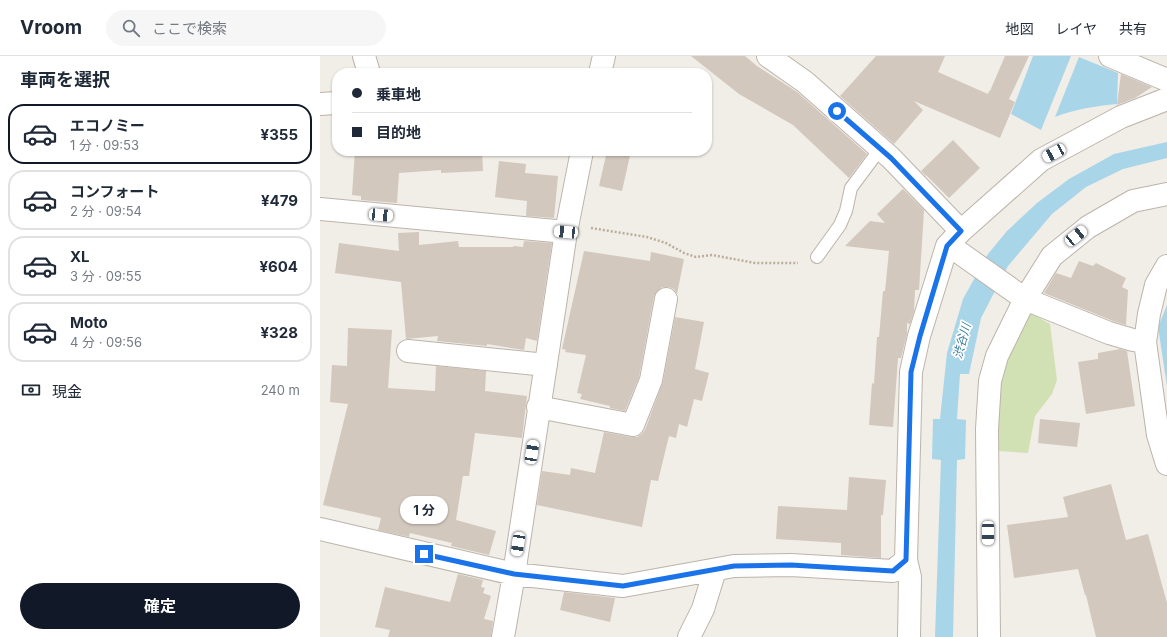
<!DOCTYPE html>
<html lang="ja">
<meta charset="utf-8">
<style>
:root{--surface:#fff;--page:#f6f6f7;--text:#1f2937;--muted:#747a83;--line:#e0e1e3;--accent:#111827}
body{margin:0;font-family:Inter,"Noto Sans JP",sans-serif;background:var(--page);color:var(--text);height:100vh;display:flex;flex-direction:column;font-size:15px;white-space:nowrap}
*{box-sizing:border-box;margin:0}
p{font-size:13px;color:var(--muted)}
.icon{flex:none;width:22px;height:22px;fill:none;stroke:currentColor;stroke-width:2;stroke-linecap:round;stroke-linejoin:round}
.map{position:relative;flex:1;overflow:hidden}
.panel{display:flex;flex-direction:column;background:var(--surface);width:320px}
.panel>*{flex:none}
.top-card{position:absolute;left:12px;top:12px;width:380px;height:88px;border-radius:16px;box-shadow:0 1px 3px #0004;display:grid;align-content:center;height:88px;padding:0 20px;background:var(--surface)}
.end{position:absolute;width:18px;height:18px;margin:-9px;border:5px solid #1a73e8;background:#fff;box-shadow:0 0 0 2px #fff}
.from{border-radius:50%}
.bubble{position:absolute;height:28px;border-radius:14px;background:var(--surface);box-shadow:0 1px 3px #0004;font-size:13px;font-weight:700;line-height:28px;text-align:center}
.car{position:absolute;width:12px;height:24px;margin:-12px -6px;border-radius:5px;box-shadow:0 0 3px 1px #0007;background:linear-gradient(#fff 24%,#345 0 40%,#fff 0 76%,#345 0 86%,#fff 0)}
.top-card b{display:flex;align-items:center;gap:14px;height:38px;font-size:15px}
.top-card b+b{border-top:1px solid var(--line)}
.top-card i{width:10px;height:10px;background:var(--text)}
ul{padding:0;list-style:none}
li{display:flex;align-items:center;gap:12px;height:60px;margin:0 8px 6px;padding:0 12px;border:2px solid var(--line);border-radius:16px}
li div{flex:1}
li b{display:block;font-size:15px}
li em{font-style:normal;font-weight:700}
li.on{border-color:var(--accent)}
li>.icon{width:36px;height:36px;stroke-width:1.5}
h2{padding:0 20px;font-size:18px;line-height:48px}
.pay{display:flex;align-items:center;gap:10px;height:44px;padding:0 20px;font-size:15px}
.pay p{margin-inline-start:auto}
.cta{display:flex;gap:8px;margin-top:auto;padding:8px 20px}
.cta a{flex:1;height:46px;border-radius:24px;background:var(--accent);color:#fff;font-size:16px;font-weight:700;line-height:46px;text-align:center}
header{display:flex;align-items:center;gap:24px;box-sizing:border-box;height:56px;padding:0 20px;background:var(--surface);border-bottom:1px solid var(--line)}
header strong{font-size:19px}
nav{display:flex;gap:22px;margin-inline-start:auto;font-size:14px}
.search{width:280px;height:36px;background:var(--page);display:flex;align-items:center;gap:10px;box-sizing:border-box;padding:0 14px;border-radius:22px;color:var(--muted);font-size:15px}
main{display:flex;flex:1;min-height:0}
.map>svg:first-child{display:block}
</style>
<header>
<strong>Vroom</strong>
<div class="search"><svg class="icon" aria-label="search" viewBox="0 0 24 24"><circle cx="10" cy="10" r="6"/><path d="M15 15l6 6"/></svg>ここで検索</div>
<nav><a>地図</a><a>レイヤ</a><a>共有</a></nav>
</header>
<main>
<section class="panel">
<h2>車両を選択</h2>
<ul>
<li class="on"><svg class="icon" aria-label="car" viewBox="0 0 24 24"><path d="M5 17H2v-5l4-1 3-4h7l3 4 3 1v5h-3M9 17h6M6 11h13"/><circle cx="7" cy="17" r="2"/><circle cx="17" cy="17" r="2"/></svg><div><b>エコノミー</b><p>1 分 · 09:53</p></div><em>¥355</em></li>
<li><svg class="icon" aria-label="car" viewBox="0 0 24 24"><path d="M5 17H2v-5l4-1 3-4h7l3 4 3 1v5h-3M9 17h6M6 11h13"/><circle cx="7" cy="17" r="2"/><circle cx="17" cy="17" r="2"/></svg><div><b>コンフォート</b><p>2 分 · 09:54</p></div><em>¥479</em></li>
<li><svg class="icon" aria-label="car" viewBox="0 0 24 24"><path d="M5 17H2v-5l4-1 3-4h7l3 4 3 1v5h-3M9 17h6M6 11h13"/><circle cx="7" cy="17" r="2"/><circle cx="17" cy="17" r="2"/></svg><div><b>XL</b><p>3 分 · 09:55</p></div><em>¥604</em></li>
<li><svg class="icon" aria-label="car" viewBox="0 0 24 24"><path d="M5 17H2v-5l4-1 3-4h7l3 4 3 1v5h-3M9 17h6M6 11h13"/><circle cx="7" cy="17" r="2"/><circle cx="17" cy="17" r="2"/></svg><div><b>Moto</b><p>4 分 · 09:56</p></div><em>¥328</em></li>
</ul>
<div class="pay"><svg class="icon" aria-label="cash" viewBox="0 0 24 24"><path d="M3 7h18v10H3z"/><circle cx="12" cy="12" r="2"/></svg>現金<p>240 m</p></div>
<div class="cta"><a>確定</a></div>
</section>
<div class="map">
<svg width="847" height="581" viewBox="0 0 847 581">
<rect width="100%" height="100%" fill="#f1ede7"/>
<path fill="#d1e1b4" d="M704,253l26,15 7,56 -5,14 -17,22 -7,37 -30,-2v-62l3,-29z"/>
<path fill="#a9d5e8" d="M713,0h38l-30,74 -30,-16z
M759,1l39,16 -1,31c-21,2 -42,5 -62,13z
M847,86v16l-44,11 -37,18 -34,27 -44,52 -27,52 -12,56h-9l-3,45 9,1 -1,39 -8,1 -4,177h-18l6,-177 -9,-1 1,-40h7l7,-66 16,-54 25,-45 19,-23 30,-28 32,-24 45,-25z
M847,249v81l-9,-59z"/>
<path fill="#d2c8be" d="M371,0h54l12,10 40,26 70,62 -18,24 -56,-53 -54,-31z
M556,0h69l-7,16 50,22 1,-3h1l15,-35h24l-20,43 6,3 -15,36 -86,-37 9,9 -29,34 -54,-48z
M801,18l31,13 -17,11 -18,7z
M633,84l27,28 -31,30 -23,-23v1l-5,-5z
M35,95h127l1,20 -42,2v-3l-42,3 -2,30 -36,-3v-4l-9,-1z
M287,95h24l-9,40 -23,-5z
M179,105l27,3 -1,9 33,3 -4,42 -28,-2 1,-15 -32,-4z
M583,133l21,21 -5,80h-4l-1,21 -4,13 -3,-1v11l-6,24h-3l-5,69 -24,-2 3,-42 2,1 3,-47h2l4,-46h2l4,-40 -44,-5 25,-25 15,2 -8,-9z
M99,176v13l39,-4 1,6h54l1,-1 9,1 1,-6 28,2 -15,98 -11,-3 -2,12 -37,-6v2l-50,-5 1,-5 -32,3 -5,-57 -66,-9 4,-30 60,8 -1,-18z
M264,195l66,10 1,-9 33,7 -7,35 -3,-5 -5,-2h-7l-5,4 -3,5 -15,81 -14,34 -15,-3v-2l-30,-7 2,-5 -5,-1 9,-38 -21,-3 1,-2 -4,-1z
M759,205l14,5 3,-3 30,15 -4,9 6,3 -2,35 -13,-4 -69,-28 12,-20 15,5z
M355,261l29,5 -9,47 14,4 -7,28 -8,-2 -7,28 -8,-3 -3,14 -7,-2 -11,45 -7,-1 -9,47 -105,-22 5,-34 28,4 1,-7 24,5 9,-41 27,5h6l5,-3 3,-4 18,-48z
M28,272l44,2 -4,58 47,3 1,-25 50,5 -1,20 42,5 -5,42 -47,-5 -6,43h-6l-7,44 40,11 -7,24 -38,-9 1,-3 -42,-10 -1,4 -31,-7 3,-12 -58,-13 25,-101 -18,-2 2,-37 15,1z
M800,293l7,2 8,55 -49,8 -8,-52 20,-3v-6z
M720,363l40,4 -3,24 -39,-4z
M529,421l37,3 -3,35h-2v43l-40,-3v-12l-65,-4 2,-33 69,4z
M791,428l15,56 22,-6 19,69v34h-71l-10,-42h-1l-7,-26 -64,9 -7,-53 61,-8 -5,-20z
M138,518l25,6 -2,7 4,1 -2,5 8,3 -7,23 9,2 -2,16h-103l2,-7 -15,-3 10,-40 65,15z
M244,536l51,6 -5,24 -50,-12z"/>
<g fill="none" stroke-linecap="round" stroke-linejoin="round">
<defs>
<path id="service" d="M497,201l23,-32 6,-14 5,-23 29,-39"/>
<path id="minor" d="M44,0l5,17
M448,0l37,26 86,76 70,73
M790,0l57,24
M280,17l4,-17
M0,48l17,-1
M0,153l246,23
M627,190l13,7 65,46 84,34 24,7 12,2
M847,210l-11,19 -7,29 -4,28 13,93 9,29
M88,295l138,14
M218,351l95,18 18,-45 15,-81
M0,473l194,45 109,12 111,-20 57,-1 102,6 13,-11 5,-188 8,-36 28,-90 14,-15 80,-71 80,-43 46,-18
M586,504l4,17 -1,60
M183,581l11,-63 52,-342 16,-81
M369,581l14,-28 12,-39
M669,581l-2,-208 3,-48 7,-25 28,-57 27,-43 36,-29 45,-26 34,-7"/>
</defs>
<use href="#service" stroke="#bcb4aa" stroke-width="14"/>
<use href="#minor" stroke="#bcb4aa" stroke-width="24"/>
<path stroke="#bcae9d" stroke-width="2.5" stroke-dasharray="2 2" stroke-linecap="butt" d="M271,172l56,9 19,6 18,10 12,4 16,-2 43,8h43"/>
<use href="#service" stroke="#fff" stroke-width="12"/>
<use href="#minor" stroke="#fff" stroke-width="22"/>
</g>
<g fill="none" stroke-linecap="round" stroke-linejoin="round">
<path stroke="#1a73e8" stroke-width="5" d="M104,498l90,20 109,12 111,-20 57,-1 102,6 13,-11 5,-188 9,-36 27,-90 14,-15 -70,-73 -54,-47"/>
</g>
<g text-anchor="middle" stroke-width="3.5" stroke-linejoin="round" paint-order="stroke">
<g font-size="12" font-style="italic" fill="#3a7c9c" stroke="#fff">
<text transform="translate(642 285) rotate(-75)" y="4">渋谷川</text>
</g>
</g>
</svg>
<i class="end from" style="left:517px;top:55px"></i>
<i class="end" style="left:104px;top:498px"></i>
<div class="bubble" style="left:80px;top:440px;width:48px">1 分</div>
<i class="car" style="left:734px;top:97px;rotate:242deg"></i>
<i class="car" style="left:61px;top:159px;rotate:95deg"></i>
<i class="car" style="left:246px;top:176px;rotate:275deg"></i>
<i class="car" style="left:756px;top:180px;rotate:51deg"></i>
<i class="car" style="left:212px;top:396px;rotate:9deg"></i>
<i class="car" style="left:668px;top:477px;rotate:180deg"></i>
<i class="car" style="left:198px;top:488px;rotate:189deg"></i>
<div class="top-card">
<b><i class="from"></i>乗車地</b>
<b><i></i>目的地</b>
</div>
</div>
</main>
